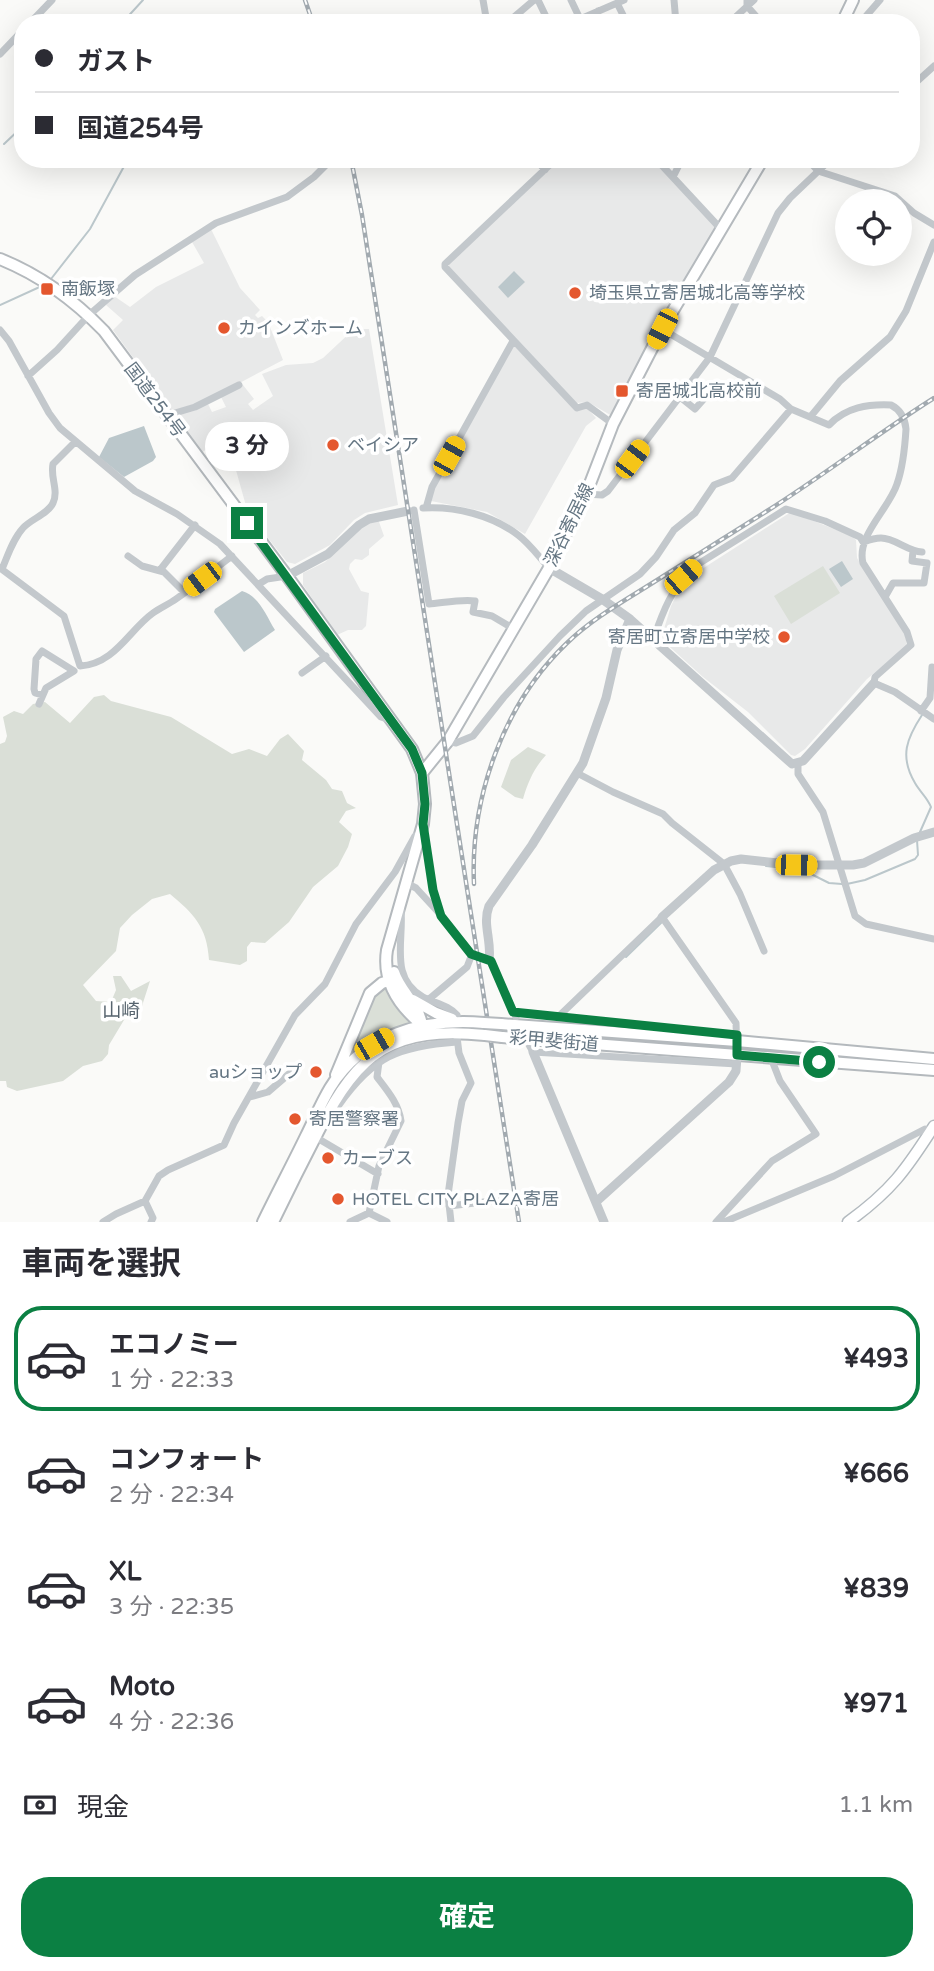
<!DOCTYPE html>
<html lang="ja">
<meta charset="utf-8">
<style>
:root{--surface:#fff;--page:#f7f7f7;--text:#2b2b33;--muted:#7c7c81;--line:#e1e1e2;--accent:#0b8043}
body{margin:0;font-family:"Varela Round","Noto Sans JP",sans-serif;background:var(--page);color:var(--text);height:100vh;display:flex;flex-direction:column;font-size:26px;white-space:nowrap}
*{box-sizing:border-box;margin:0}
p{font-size:23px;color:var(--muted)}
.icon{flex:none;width:38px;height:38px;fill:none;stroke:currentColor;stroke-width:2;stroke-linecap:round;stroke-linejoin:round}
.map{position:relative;height:1222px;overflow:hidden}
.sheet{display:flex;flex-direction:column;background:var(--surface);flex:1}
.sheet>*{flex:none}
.banner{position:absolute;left:14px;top:14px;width:906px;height:154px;border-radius:28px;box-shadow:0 7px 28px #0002;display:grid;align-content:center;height:154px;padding:0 21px;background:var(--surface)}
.tools{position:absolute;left:835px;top:189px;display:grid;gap:14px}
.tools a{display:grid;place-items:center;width:77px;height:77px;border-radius:50%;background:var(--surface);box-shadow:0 7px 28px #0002;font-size:35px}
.end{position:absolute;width:32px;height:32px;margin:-16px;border:9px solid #0b8043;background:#fff;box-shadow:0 0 0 4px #fff}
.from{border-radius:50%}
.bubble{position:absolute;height:49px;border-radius:24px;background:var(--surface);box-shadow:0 7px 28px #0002;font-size:23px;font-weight:700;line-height:49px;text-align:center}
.car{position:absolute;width:21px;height:42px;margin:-21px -10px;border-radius:9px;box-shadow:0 0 5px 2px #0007;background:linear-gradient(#f5c518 24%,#345 0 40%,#f5c518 0 76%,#345 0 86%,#f5c518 0)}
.banner b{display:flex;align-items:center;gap:24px;height:66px;font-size:26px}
.banner b+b{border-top:2px solid var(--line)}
.banner i{width:18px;height:18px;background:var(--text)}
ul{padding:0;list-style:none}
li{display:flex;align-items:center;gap:21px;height:105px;margin:0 14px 10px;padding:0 7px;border:4px solid transparent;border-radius:28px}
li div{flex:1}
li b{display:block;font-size:26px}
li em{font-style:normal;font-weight:700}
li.active{border-color:var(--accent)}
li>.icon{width:63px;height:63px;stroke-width:1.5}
h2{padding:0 21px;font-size:32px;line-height:84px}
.pay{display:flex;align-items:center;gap:18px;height:77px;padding:0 21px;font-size:26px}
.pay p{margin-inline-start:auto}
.action{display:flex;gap:14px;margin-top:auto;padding:14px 21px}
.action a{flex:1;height:80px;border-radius:28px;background:var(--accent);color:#fff;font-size:28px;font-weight:700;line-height:80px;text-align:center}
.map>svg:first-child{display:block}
</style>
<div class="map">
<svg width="934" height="1222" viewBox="0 0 934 1222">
<rect width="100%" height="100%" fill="#fafaf8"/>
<path fill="#e8e9e9" d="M560,159h92l64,67 -53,92 -51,98 -24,-14 -12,1 -127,-135v-5z
M211,229l29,59 20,22 -5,5 3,3 4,-2 6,6 15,38 -51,27 -37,17 -23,7 -59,-81 10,-10 -17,-15 8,-9 16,11 26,-20 48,-24 -12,-21z
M354,329h15l29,176 -33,8 -11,7 -24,25 -35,19 -8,-2 -39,-49 -16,-57 -11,-20 -18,16 -28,-36 33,-12 4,8 14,-5 -5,-10 22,-12 11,14 -6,5 5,6 20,-14 -11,-22 24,-9 27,-2 10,-5z
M514,346l62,64 10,-3 10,11 -10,8 -61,108 -38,-22 -56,-11 4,-15 77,-139z
M791,512l61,24 4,4 1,18 48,76 2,12 -40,33 -62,70 -10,7 -4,-1 -43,-43 -45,-35 -42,-38 10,-33 7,-14 13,-16z
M378,519l6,17 -15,13v6l-7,5 -7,-1 -5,5 -1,5 12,22 8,2 -3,33 -4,4h-14l-11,5 -34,-50v-12l22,-11 37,-36z"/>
<path fill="#dadfd7" d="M823,566l17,27 -49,31 -17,-28z
M104,695l7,6 60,16 61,37 17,-5 18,7 13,-17 8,-5 16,17 -2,9 24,20 6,9 10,2 5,12 9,5 -10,3 -7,11 13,12 -4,13 -10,19 -25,21 -24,35 -24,21 -14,-1 -4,5v14l-7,4 -31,-5c-2,-33 -15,-46 -39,-66l-18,5 -20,16 -12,13 -4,23 -33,34 13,16 15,1 5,-12 -3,-14h8l10,15 19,-10 -9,28 -17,11 -15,25 -1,9 -6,7 -19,5 -20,15 -46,10 -10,-4 -1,-6h-6v-337l5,-2 2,-6 -4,-19 11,-6 9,3 10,-10 12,-2 25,21 24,-26z
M528,747l18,8c-12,13 -18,27 -23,44l-8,-2 -14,-10 10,-27z
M387,984l26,38 -41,18 -29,25 3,-9 5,-3 26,-61z"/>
<path fill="#bbc7cb" d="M514,271l11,11 -17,16 -10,-11z
M144,426l12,31 -3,4 -29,16 -25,-20 10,-19z
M842,561l11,18 -12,8 -12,-18z
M242,591c17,5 24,24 33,39l-31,22 -30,-40 1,-3z"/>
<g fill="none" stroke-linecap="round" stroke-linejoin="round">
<path stroke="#bbc7cb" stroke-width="2" d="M122,23l21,-23
M4,144l19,-18
M51,279l39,-50 38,-70
M0,305l44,-20
M920,832l11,-25c-4,-10 -11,-15 -16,-24 -16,-27 -8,-45 7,-68
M766,866l37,4 26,13 13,1
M847,884l18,-4 50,-21 3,-4 -1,-15
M626,957l37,-36"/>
<defs>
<path id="secondary" d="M848,1222c43,-31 58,-52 86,-96"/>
<path id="primary" d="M842,23l11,-23
M422,773l26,-32 101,-173 37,-74 27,-70 49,-95 101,-170"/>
<path id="trunk" d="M0,259c40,16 74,41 104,72l183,245 125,173 10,24 3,31 -2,20 -36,126c-5,32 12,56 35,75
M394,972c6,20 25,32 28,53
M413,1000l23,13 16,6
M501,1024l236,17 197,18
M502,1037l432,33
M336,1075l34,-82 12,-10 14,-5
M263,1222c14,-29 29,-57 43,-86 8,-16 15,-33 24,-48 33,-54 94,-70 154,-65
M273,1222c15,-31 30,-61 46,-92 40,-79 75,-104 166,-95"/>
</defs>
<use href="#secondary" stroke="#b3babf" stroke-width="13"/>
<use href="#primary" stroke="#b5babe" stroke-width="14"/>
<use href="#trunk" stroke="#b4b9bd" stroke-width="14"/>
<path stroke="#c3c8cc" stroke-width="7" d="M483,0l4,23
M538,0l11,23
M571,0l10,21
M674,0l2,23
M747,1v5l15,17
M617,3l10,20
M598,11l6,12
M30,23l22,-23
M507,23l27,-23
M571,23l53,-23
M729,23l25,-23
M860,23l20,-23
M0,54l23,-24
M912,86l22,-20
M535,159l10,11
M556,159l-111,105v3l132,141 10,-3 26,19
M656,159l64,69
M807,159l11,12 77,25 19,17 20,12
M673,177l9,-18
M662,329l118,70 11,10 38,16c17,-18 39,-21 62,-20 10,5 14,14 15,24 -1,17 -3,38 -9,55 -8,25 -41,52 -34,79l44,69 4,13 -36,32 -1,6 21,9 39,27
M0,330l9,11 40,72 11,15 75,63 42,23 43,30 161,173 9,3
M28,376l29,-26 32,-35 46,-40 81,-52 71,-26 27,-20 18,-18
M680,397l15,12 8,-9
M811,416l29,-35 50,-44 16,-26 28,-69
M168,418l7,-5 20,-6 44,-22
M586,494l16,1 6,-4 102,-134 68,-144 12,-15 41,-39
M423,508c32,-2 69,7 95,27 12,9 21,22 31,33
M426,508l6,-21 81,-146
M414,510l15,94c13,-1 33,-5 46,-3l-2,11 19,4 22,13
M864,542c5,-2 12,-4 17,-4 14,0 26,13 41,14
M128,556l14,10 22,6 20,20
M0,568l64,48 16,50c35,-2 49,-36 73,-53 7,-5 16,-9 23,-14 19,-13 37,-29 56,-43
M2,569c6,-14 11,-30 21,-41 8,-9 25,-14 30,-25 6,-13 -3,-25 0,-39l22,-22
M160,570l35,-45
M259,584l8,-5 20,-3
M885,597l8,-14h31l3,-20 -15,-2 1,-10
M653,640c10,-29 19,-53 42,-74l91,-57 39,12 35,16 3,5
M302,673l24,-17
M42,695l-7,-2 -1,-4 2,-30 6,-8 32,20
M39,704l7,-16 28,-17
M921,711l9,-13 2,-31 2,1
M448,741l8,2 17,-7 31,-39 56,-61 26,-25 54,-37 16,-17 18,-27 21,-17 19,-28 18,-7 59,-69
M798,764v10l25,38 32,104 11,8 68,15
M577,773l36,19 50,22 9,9 52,41 16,30 24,57
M423,824l10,66 8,26 31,38 19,7 25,56
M406,883l10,5 23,25
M401,910c3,31 -12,68 22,87 11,6 26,8 34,18
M428,1000l39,-33 5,-13
M513,1012l224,23
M559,1016l103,-99 74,106 1,32
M528,1043l5,9 204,12
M250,1097l18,-5 22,-19
M333,1102l6,3c34,-48 59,-59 118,-63
M312,1135l66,39
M145,1201l8,17 -2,4
M449,1206l52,-6
M369,1213l10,-47 22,-45c-2,-17 -14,-31 -24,-44l2,-15
M103,1222l13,-8 29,-13 14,-25 9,-6 56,-25 10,-22 61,-108 30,-31 31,-60 39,-52 20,-36 4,1
M350,1222l19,-9 18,9
M451,1222l-3,-27 10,-72 4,-22 9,-18 -12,-30 -2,-16
M716,1222l56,-61 44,-27 -36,-53 -9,-23
M724,1222l110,-46 91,-47 6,2"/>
<path stroke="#c3c8cc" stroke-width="9" d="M549,568l53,31 28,20 162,145 11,-3 71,-78
M287,576l41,-22 31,-29 10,-6 39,-8
M662,917l52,-47 17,-9 10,-2 55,6h57l11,-2 50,-25 20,-6
M489,960c3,-19 -7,-36 0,-54l43,-61 51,-82 23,-65 11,-48 13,-31
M533,1052l71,170
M596,1202l133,-120 7,-11 1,-16"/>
<use href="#secondary" stroke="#fff" stroke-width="10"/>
<use href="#primary" stroke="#fff" stroke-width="10"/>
<use href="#trunk" stroke="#fff" stroke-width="10"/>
<defs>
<path id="rail" d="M305,0l8,23
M351,159l11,56 157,1007
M474,884c-4,-87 30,-181 93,-241 26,-25 57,-42 87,-61 38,-24 75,-47 113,-71 57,-36 110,-77 167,-113"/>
</defs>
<use href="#rail" stroke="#a2aab0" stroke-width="4.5"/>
<use href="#rail" stroke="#fff" stroke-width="2" stroke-dasharray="5" stroke-linecap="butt"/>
<defs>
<path id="trunk-bridge" d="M484,1023l17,1
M485,1035l17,2"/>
</defs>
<use href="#trunk-bridge" stroke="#b4b9bd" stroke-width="14" stroke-linecap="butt"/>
<use href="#trunk-bridge" stroke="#fff" stroke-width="10"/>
</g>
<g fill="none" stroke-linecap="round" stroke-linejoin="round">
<path stroke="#0b8043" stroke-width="9" d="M247,523l165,226 10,24 3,31 -2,20 10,66 8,26 30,38 20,7 22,51 224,23v20l82,7"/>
</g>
<g fill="#e4572e" stroke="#fff" stroke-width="2.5">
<rect x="40" y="282" width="14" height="14" rx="3.5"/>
<circle cx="575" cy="293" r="7"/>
<circle cx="224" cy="328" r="7"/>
<rect x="615" y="384" width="14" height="14" rx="3.5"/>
<circle cx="333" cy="445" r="7"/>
<circle cx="784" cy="637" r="7"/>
<circle cx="316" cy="1072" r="7"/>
<circle cx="295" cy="1119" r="7"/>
<circle cx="328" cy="1158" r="7"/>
<circle cx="338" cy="1199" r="7"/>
</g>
<g text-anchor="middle" stroke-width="7" stroke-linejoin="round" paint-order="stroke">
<g font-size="18" fill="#657683" stroke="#fff" text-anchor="start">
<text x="61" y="295">南飯塚</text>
<text x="589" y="299">埼玉県立寄居城北高等学校</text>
<text x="238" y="334">カインズホーム</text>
<text x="636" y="397">寄居城北高校前</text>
<text x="347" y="451">ベイシア</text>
<text x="770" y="643" text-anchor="end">寄居町立寄居中学校</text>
<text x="302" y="1078" text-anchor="end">auショップ</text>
<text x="309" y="1125">寄居警察署</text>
<text x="342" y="1164">カーブス</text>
<text x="352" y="1205">HOTEL CITY PLAZA寄居</text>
</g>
<g font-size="18" fill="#657683" stroke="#fff">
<text transform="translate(155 400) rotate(53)" y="6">国道254号</text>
<text transform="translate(569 525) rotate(-64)" y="6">深谷寄居線</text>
<text transform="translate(554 1041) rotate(5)" y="6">彩甲斐街道</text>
</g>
<g font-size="19" fill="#57646e" stroke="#fff">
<text x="121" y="1017">山崎</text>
</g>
</g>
</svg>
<div class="tools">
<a><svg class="icon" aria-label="locate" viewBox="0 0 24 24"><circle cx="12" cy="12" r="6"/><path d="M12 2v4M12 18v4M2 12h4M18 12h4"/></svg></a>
</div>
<i class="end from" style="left:819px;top:1062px"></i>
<i class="end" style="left:247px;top:523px"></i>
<div class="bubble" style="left:205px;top:422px;width:84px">3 分</div>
<i class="car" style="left:662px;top:329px;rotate:207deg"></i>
<i class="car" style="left:449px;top:456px;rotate:29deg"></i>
<i class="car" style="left:632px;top:459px;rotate:37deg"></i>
<i class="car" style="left:683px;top:577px;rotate:49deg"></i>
<i class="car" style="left:202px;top:579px;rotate:233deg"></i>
<i class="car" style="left:796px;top:865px;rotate:91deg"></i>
<i class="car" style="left:374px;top:1044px;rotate:60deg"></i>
<div class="banner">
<b><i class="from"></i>ガスト</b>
<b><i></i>国道254号</b>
</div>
</div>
<section class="sheet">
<h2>車両を選択</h2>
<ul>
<li class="active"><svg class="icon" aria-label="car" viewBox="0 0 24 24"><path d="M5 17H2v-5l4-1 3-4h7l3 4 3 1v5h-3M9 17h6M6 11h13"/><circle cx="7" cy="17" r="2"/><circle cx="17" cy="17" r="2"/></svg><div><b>エコノミー</b><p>1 分 · 22:33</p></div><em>¥493</em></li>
<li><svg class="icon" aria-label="car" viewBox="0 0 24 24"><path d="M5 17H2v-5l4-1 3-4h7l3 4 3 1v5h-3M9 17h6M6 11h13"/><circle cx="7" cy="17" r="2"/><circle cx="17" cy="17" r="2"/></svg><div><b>コンフォート</b><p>2 分 · 22:34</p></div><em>¥666</em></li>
<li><svg class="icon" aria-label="car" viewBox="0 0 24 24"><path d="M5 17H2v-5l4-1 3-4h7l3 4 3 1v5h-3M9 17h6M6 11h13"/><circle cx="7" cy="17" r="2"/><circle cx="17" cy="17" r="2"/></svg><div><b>XL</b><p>3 分 · 22:35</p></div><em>¥839</em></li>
<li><svg class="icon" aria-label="car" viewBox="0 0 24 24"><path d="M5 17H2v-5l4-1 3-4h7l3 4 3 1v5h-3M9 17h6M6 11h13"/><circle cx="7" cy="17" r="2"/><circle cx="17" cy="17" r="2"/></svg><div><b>Moto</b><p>4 分 · 22:36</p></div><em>¥971</em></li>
</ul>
<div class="pay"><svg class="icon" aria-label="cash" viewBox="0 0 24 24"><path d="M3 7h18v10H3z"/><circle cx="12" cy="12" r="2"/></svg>現金<p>1.1 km</p></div>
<div class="action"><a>確定</a></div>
</section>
